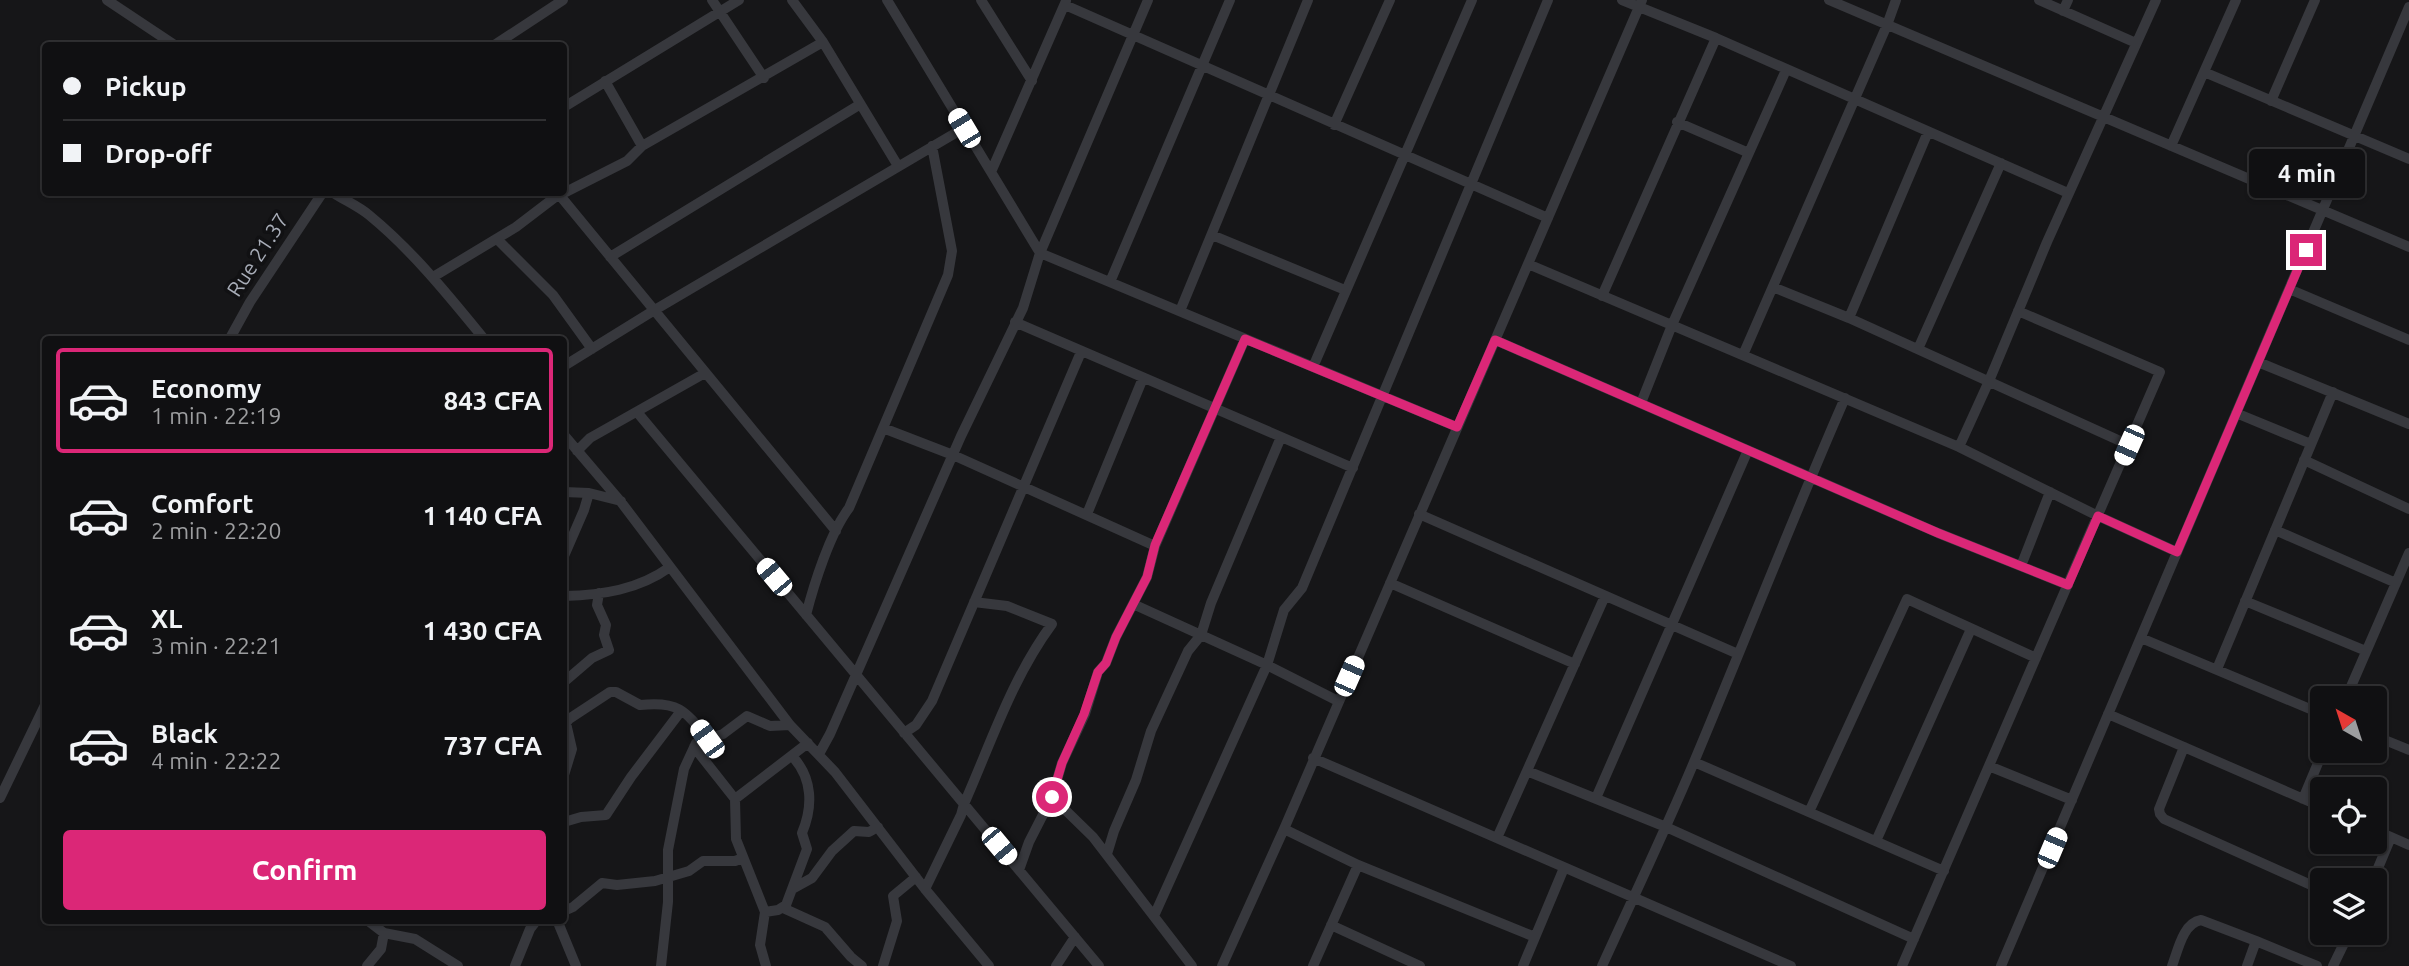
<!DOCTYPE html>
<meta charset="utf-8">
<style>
:root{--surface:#101012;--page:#19191b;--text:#f1f3f6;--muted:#9c9d9f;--line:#303032;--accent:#db2777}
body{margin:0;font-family:Ubuntu,sans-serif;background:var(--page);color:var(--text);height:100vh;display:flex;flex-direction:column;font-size:26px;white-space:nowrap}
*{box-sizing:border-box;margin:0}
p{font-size:23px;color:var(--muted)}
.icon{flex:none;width:38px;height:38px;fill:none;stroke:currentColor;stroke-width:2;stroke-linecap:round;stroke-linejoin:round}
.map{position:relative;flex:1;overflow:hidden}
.drawer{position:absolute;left:42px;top:336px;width:525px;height:588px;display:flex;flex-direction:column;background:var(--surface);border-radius:7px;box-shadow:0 2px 5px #0004,0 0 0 2px var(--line)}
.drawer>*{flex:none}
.guide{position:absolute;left:42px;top:42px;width:525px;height:154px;border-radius:7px;box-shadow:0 2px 5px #0004,0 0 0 2px var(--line);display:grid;align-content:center;height:154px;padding:0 21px;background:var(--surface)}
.needle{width:46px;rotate:321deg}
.tools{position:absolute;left:2310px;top:686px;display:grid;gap:14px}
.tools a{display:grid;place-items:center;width:77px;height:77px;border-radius:7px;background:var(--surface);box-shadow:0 2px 5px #0004,0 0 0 2px var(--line);font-size:35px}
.end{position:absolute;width:32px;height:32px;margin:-16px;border:9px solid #db2777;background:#fff;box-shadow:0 0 0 4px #fff}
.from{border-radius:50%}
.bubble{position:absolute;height:49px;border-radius:7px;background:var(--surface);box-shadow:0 2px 5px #0004,0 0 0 2px var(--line);font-size:23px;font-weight:700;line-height:49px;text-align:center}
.car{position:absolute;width:21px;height:42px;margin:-21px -10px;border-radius:9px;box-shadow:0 0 5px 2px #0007;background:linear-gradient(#fff 24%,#345 0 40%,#fff 0 76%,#345 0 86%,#fff 0)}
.guide b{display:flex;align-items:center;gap:24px;height:66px;font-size:26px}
.guide b+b{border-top:2px solid var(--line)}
.guide i{width:18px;height:18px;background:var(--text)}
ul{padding:12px 0 0;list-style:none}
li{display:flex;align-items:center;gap:21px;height:105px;margin:0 14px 10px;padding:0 7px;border:4px solid transparent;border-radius:7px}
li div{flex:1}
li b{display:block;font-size:26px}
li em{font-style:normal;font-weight:700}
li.selected{border-color:var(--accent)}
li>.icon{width:63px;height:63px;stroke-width:1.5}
.cta{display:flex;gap:14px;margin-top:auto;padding:14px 21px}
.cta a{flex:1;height:80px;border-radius:7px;background:var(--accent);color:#fff;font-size:28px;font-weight:700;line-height:80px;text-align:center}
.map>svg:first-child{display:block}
</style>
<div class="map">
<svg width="2409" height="966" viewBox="0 0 2409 966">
<rect width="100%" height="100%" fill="#161618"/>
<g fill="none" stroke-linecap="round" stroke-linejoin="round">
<path stroke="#37383d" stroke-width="10" d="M107,0l69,46
M712,0l52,78
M792,0l31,42 75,124
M887,0l153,253 417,174
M981,0l51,81
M1622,0l94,38 352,155
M1829,0l580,247
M2039,0l97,43
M1065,5l483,213
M2063,11l5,-11
M493,46l70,-46
M2204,72l205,87
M605,81l37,65
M2271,101l44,-101
M564,107l175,-107
M1677,122l72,31
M1334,125l56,-125
M2171,146l65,-146
M991,172l75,-171
M332,192c12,8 26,14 37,23 44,36 80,81 116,125
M557,192l279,339
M1212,235l133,55
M497,239l56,56 39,54
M610,257l249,-152
M1528,264l431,183 139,69 79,36
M433,277l83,-50 38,-29 73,-37 15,-15 181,-104
M1110,282l120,-282
M1773,287l76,31 280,127
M2289,289l120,51
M1602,296l114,-258
M1180,311l128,-311
M1849,318l79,-186
M1015,322l338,146
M229,340l21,-38 73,-110
M1495,340l443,193 130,52
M1918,349l83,-186
M1743,355l144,-330 9,-25
M2258,362l151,62
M564,366l89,-55 311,-183
M1313,367l159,-367
M1641,403l31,-78 114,-255
M637,412l462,554
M2236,413l75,31
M883,428l70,27 202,91
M564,435l57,67 169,223 45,47 90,117 64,77
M1959,447l30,-66 58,-139 109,-242
M577,451l13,-13 115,-65
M2304,460l105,49
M564,492l25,1 32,8
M1087,514l56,-136
M1419,514l319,140
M2275,530l121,53
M564,556l20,-46 5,-17
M2021,566l29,-74
M1390,583l185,81
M564,596c38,-1 74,-6 106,-29
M2245,601l121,50
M1133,604l134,61 71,36
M806,615c8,-31 24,-82 43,-107l99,-233 4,-24 -20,-105
M2141,638l181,76
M2217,669l116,-277
M564,682l28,-24 17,-8 -5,-15 2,-10 -9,-20 2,-12
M2346,698l63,-145
M2108,714l214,93
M904,733l12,-8 16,-24 149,-349
M2375,736l34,14
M694,747l41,52 73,-56
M2184,747l-25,62 1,5 4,5 158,71
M819,754l11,-20 131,-298 62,-128 17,-55 108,-253
M1313,758l478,208
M1694,762l250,109
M1989,766l83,34
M1527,771l139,56 248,112
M564,775l8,-26 -6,-26 3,-4 41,-27h6l24,13c37,-4 45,4 67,34
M1052,797l41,40 99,129
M0,798l46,-95
M1596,798l152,-348
M735,799l1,40 29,73 -5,33 6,21
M2303,799l20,-48
M1809,812l98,-213 129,59
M564,822l17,-5 25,-2 25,-38 50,-66
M1284,829l74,36 177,72
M2375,830l34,15
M1497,838l108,-242
M1876,841l95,-212
M1107,854l7,-23 22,-51 15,-49 37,-80 13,-16 10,-32 70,-166
M1019,870l10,-28 23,-45 10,-34 23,-49 13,-42 8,-9 10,-26 31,-60 8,-31 90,-207
M2373,880l18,-43
M792,889l20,-11 20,-27 22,-20 15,1 9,-5
M925,889l36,-74 3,-11c27,-61 48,-126 88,-180l-45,-18 -33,-4
M783,908l42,19 26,30 11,9
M564,911l9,-4 29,-24 15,2 38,-4 34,-10 14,-10h32l8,-3
M765,912l13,-2 8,-5 21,-56 -5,-16c11,-26 11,-55 -10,-77
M1154,916l113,-251 17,-55 18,-22 246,-588
M367,920l17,13 31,6 43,27
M557,920l19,46
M1331,925l89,41
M367,966l14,-17 3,-16
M515,966l15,-37 7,-9
M661,966l7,-64v-52l16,-81 12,-26 27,-9 24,-18 23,10 20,-1
M883,966l14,-45 -4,-25 23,-19
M1056,966l19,-29
M1222,966l62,-137 358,-829
M1313,966l45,-101
M1523,966l41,-98
M1602,966c31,-68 63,-135 92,-204 51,-121 98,-243 151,-364
M1902,966l258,-594 -142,-61
M2001,966l408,-959
M2172,966c6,-16 11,-43 29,-46l55,21
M2247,966l9,-25 61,25
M2333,966l16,-33"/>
</g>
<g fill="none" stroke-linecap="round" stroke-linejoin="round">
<path stroke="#db2777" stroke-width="9" d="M1052,797l10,-34 22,-49 14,-42 8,-9 10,-26 31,-60 8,-32 90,-206 212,88 38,-87 443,193 130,52 30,-69 79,36 129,-302"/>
</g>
<g text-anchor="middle" stroke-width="7" stroke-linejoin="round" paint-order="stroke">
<g font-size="21" fill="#a8adb8" stroke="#111113">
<text transform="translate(258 255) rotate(-57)" y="7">Rue 21.37</text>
</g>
</g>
</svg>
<div class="tools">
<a><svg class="needle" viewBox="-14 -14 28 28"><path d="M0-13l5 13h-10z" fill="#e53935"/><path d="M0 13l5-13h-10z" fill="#9c9d9f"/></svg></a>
<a><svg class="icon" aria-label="locate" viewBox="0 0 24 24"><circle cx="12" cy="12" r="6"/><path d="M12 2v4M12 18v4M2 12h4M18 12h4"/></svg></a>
<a><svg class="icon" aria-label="layers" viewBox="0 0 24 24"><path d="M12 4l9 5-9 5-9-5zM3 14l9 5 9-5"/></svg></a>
</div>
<i class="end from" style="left:1052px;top:797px"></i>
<i class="end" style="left:2306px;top:250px"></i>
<div class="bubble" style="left:2249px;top:149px;width:116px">4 min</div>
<i class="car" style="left:964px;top:128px;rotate:329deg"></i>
<i class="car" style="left:2129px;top:445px;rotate:204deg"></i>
<i class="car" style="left:774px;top:577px;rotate:320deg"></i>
<i class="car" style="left:1349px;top:676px;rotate:24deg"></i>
<i class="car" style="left:707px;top:739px;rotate:324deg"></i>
<i class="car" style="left:999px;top:846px;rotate:140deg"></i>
<i class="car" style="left:2052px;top:848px;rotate:23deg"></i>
<div class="guide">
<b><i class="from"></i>Pickup</b>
<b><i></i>Drop-off</b>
</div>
<section class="drawer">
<ul>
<li class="selected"><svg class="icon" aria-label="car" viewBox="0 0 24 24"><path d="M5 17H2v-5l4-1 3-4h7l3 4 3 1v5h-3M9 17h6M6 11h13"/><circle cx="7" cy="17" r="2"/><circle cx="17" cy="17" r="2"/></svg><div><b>Economy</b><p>1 min · 22:19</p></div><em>843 CFA</em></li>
<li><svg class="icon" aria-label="car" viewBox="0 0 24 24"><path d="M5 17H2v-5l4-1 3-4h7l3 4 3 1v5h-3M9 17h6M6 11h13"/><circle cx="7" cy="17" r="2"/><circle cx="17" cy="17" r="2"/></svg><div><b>Comfort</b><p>2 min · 22:20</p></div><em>1 140 CFA</em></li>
<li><svg class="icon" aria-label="car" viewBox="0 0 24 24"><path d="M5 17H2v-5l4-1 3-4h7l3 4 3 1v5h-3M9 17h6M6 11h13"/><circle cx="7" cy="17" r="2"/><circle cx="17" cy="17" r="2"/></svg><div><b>XL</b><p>3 min · 22:21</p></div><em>1 430 CFA</em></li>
<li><svg class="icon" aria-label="car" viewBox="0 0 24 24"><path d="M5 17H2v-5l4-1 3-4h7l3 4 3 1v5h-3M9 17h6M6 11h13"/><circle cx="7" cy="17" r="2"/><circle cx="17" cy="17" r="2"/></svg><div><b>Black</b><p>4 min · 22:22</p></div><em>737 CFA</em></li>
</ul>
<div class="cta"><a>Confirm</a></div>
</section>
</div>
